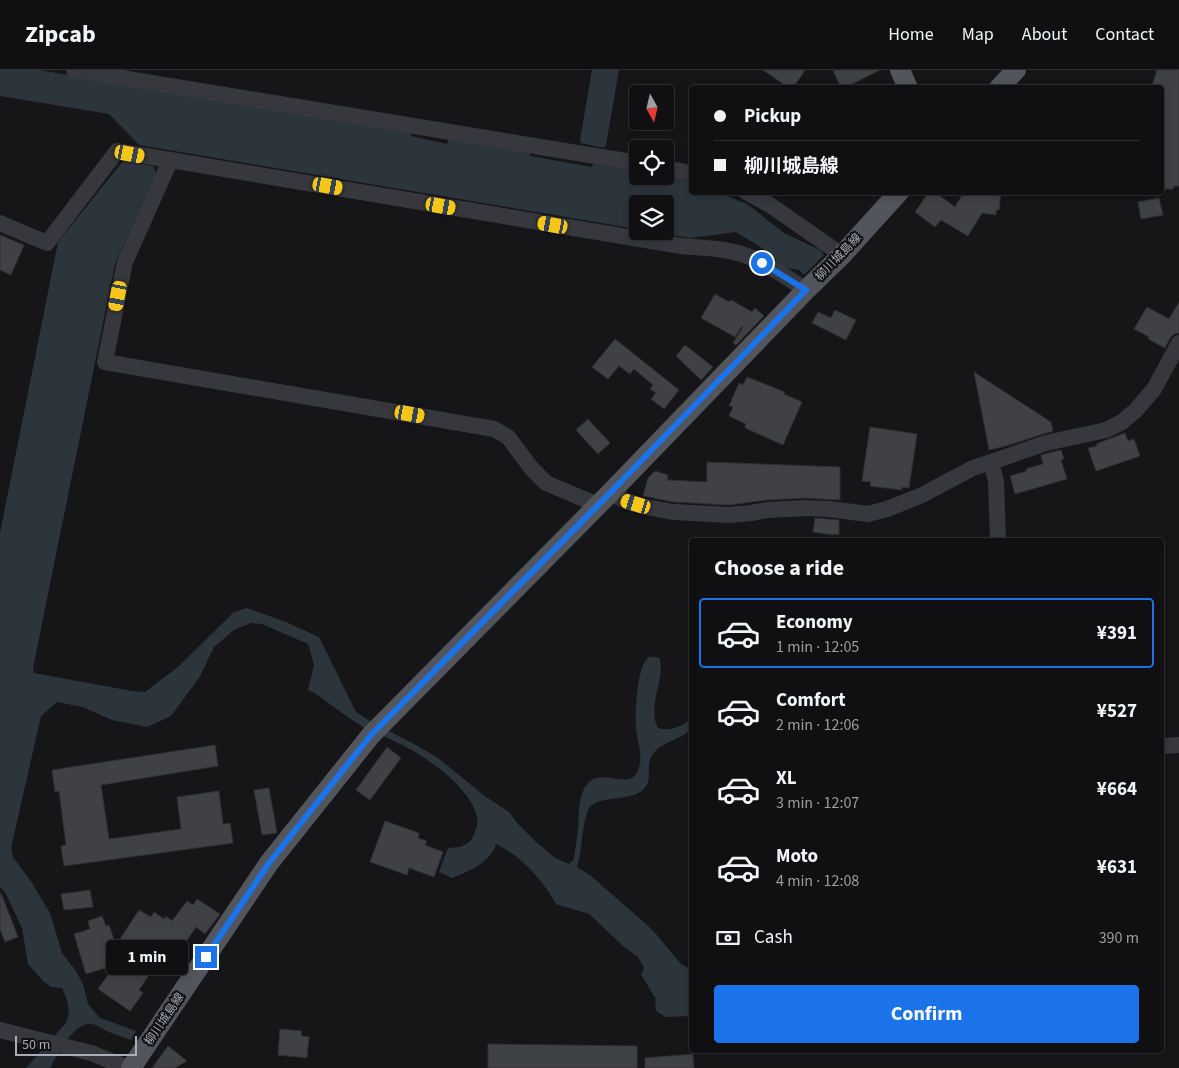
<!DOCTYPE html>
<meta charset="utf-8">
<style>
:root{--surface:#101012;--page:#1e1e20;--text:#f1f3f6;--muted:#9c9d9f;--line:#303032;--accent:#1a73e8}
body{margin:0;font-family:"Source Sans 3","Noto Sans JP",sans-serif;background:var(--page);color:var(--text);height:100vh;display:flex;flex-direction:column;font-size:19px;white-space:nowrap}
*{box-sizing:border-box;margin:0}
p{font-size:16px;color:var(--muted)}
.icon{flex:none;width:28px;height:28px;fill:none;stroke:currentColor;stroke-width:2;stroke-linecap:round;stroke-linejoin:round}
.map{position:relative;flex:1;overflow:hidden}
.details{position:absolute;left:689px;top:468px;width:475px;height:515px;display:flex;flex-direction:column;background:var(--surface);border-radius:5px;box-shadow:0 2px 8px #0003,0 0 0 1px var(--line)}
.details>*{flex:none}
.top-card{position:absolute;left:689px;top:15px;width:475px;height:110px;border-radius:5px;box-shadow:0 2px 8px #0003,0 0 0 1px var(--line);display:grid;align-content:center;height:110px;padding:0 25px;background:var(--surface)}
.needle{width:32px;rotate:172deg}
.fabs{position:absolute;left:629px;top:15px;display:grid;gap:10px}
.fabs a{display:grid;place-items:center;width:45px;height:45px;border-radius:5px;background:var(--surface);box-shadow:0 2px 8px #0003,0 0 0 1px var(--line);font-size:25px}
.scale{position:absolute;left:15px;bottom:12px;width:122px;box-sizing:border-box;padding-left:5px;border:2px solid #a8adb8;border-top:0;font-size:14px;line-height:18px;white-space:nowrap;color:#a8adb8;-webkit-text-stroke:4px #111113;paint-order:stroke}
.end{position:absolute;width:22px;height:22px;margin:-11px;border:6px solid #1a73e8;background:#fff;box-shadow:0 0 0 2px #fff}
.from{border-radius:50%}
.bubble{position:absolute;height:35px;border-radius:5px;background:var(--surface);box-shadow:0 2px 8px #0003,0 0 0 1px var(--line);font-size:16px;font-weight:700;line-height:35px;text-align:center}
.car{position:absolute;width:15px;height:30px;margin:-15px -8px;border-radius:6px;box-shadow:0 0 4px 1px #0007;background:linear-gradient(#f5c518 24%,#345 0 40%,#f5c518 0 76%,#345 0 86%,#f5c518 0)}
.top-card b{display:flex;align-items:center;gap:18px;height:48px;font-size:19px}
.top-card b+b{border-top:1px solid var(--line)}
.top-card i{width:12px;height:12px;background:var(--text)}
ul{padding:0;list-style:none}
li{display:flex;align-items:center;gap:15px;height:70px;margin:0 10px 8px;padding:0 15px;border:2px solid transparent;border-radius:5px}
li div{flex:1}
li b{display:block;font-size:19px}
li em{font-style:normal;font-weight:700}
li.on{border-color:var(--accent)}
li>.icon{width:45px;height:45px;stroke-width:1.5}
h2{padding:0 25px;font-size:22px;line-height:60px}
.pay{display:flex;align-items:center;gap:12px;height:55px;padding:0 25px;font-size:19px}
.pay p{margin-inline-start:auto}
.primary-button{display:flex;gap:10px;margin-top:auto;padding:10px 25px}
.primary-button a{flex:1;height:58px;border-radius:5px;background:var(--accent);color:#fff;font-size:20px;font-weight:700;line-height:58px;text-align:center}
header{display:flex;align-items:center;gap:30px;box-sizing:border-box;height:70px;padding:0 25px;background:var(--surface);border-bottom:1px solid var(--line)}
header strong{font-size:24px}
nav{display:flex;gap:28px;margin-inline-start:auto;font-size:18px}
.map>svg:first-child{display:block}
</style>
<header>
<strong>Zipcab</strong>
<nav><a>Home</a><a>Map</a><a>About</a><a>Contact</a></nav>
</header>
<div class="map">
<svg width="1179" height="998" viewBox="0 0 1179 998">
<rect width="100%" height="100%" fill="#161618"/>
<path fill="#2c353c" d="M0,0h39l372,63v3l36,8 2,-5 82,13 -1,4 62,11 1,-3 44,7 1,5c18,0 36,-1 53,6v10l28,1 28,11 37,29 36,17 4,5 -20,20 -5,-5 -18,-3 -11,-14 -34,-21 -46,6 -39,-7h14v-27h-27l-1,25 -498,-84 -30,-31 -109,-18z
M592,0h27l-13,75 -2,3 -23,-5 -1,-3z
M123,91l30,5 3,7 -41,91 -82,404 1,5 98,18 13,1 34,-26 55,-54 13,-4 39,14 33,15 37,75 14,9 46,24 22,13 48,39 23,15 9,12 17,17 20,17 14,6 5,-5c1,-10 3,-20 4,-30 1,-13 0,-30 7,-42 16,-26 49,12 55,-24 2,-12 -4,-25 -4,-38 -1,-14 1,-58 12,-67 3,-2 7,-1 11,0 8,17 -13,49 -1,70 13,4 23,-2 33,-9v10c-11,12 -31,12 -40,28 -6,12 4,25 -11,35 -13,9 -42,4 -50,15 -9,14 -7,43 -13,60l14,9 55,48 10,10 24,29 11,7v46l-25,1 -10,-6 -1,-14c-6,-7 -8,-15 -14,-22l3,-7 -6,-11 -15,-11 -34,-32 -33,-10c-13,-24 -35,-48 -60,-60 -6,19 -27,27 -44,34l-13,-6 9,-24 12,-1 10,-5c4,-8 9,-15 7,-25 -6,-30 -53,-62 -79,-74 -11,-6 -24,-10 -35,-16 -16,-10 -31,-22 -47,-33l-8,-4 6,-25 -6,-21 -46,-20 -11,-1 -17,7 -20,17 -15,31 -28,38 -24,11 -35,-7 -29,-13 -26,-5 -16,14 -30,132 2,9 19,26 18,30 12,40 14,18 7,13 5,20 12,14 36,13 -5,9c-8,-3 -15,-5 -22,-8 -6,-2 -12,-8 -18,-8 -17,-2 -34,31 -41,44h-24l39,-44c7,-12 3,-23 -3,-36l-11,-1 -8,-6 -15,-17 -6,-36 -17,-36 -5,-5v-354l58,-291z"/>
<path fill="#404145" stroke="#303034" d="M763,0h42l-12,18h-4z
M833,0h47l-36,18h-3z
M1157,0h22v116h-5l-1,3h-12v-101l-9,-2z
M929,122h6l20,15 9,-15h37l-2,18h-3v5l-14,-2 -14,23 -27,-16 -6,7 -20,-15z
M1159,128l4,17 -22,4 -3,-17z
M0,165l24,10 -13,30 -11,-5z
M715,224l14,8 2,-2 21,12 3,-4 9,8 -28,29 -3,-2 10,-16 -1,-1 -7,11 -34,-19z
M1179,232v31l-5,1 -4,4 -5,10 -17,-9 1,-2 -15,-8 13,-22 22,12z
M835,240l21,10 -10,20 -34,-17 6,-11 13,6z
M615,269l64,51 -15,19 -13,-10 5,-6 -6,-4 3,-4 -19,-16 -4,5 -11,-8 -11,13 -16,-12z
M685,275l28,22 -12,13 -25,-24z
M974,302l77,50 2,9 -10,3 -37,12 -17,4z
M747,307l38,15 -1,2 18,8 -19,43 -38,-17 1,-4 -17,-8 4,-9 -4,-1 10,-23 4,2z
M588,349l22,24 -12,11 -22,-24z
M870,357l47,7 -8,54 -7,-1v3l-32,-4 1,-4 -9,-1z
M1125,363l3,8 6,-2 6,17 -44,15 -8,-23 9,-2 -1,-2z
M1061,380l3,9 -3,1 6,19 -52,15 -5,-18 17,-5 -1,-2 17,-5 -2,-9z
M707,392l133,5v33l-36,-2 -37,2 -38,5 -55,-3 -31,-6 5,-18 7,-7 13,4 -1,5 40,2z
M815,448l24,2v15l-6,-1v1l-20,-3z
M215,675l3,21 -117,19 8,54 72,-10 -4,-32 42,-6 4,33 7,-1 3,20 -169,23 -3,-20 5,-1 -7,-54 -4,1 -3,-22z
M387,677l14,11 -31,42 -14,-10z
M269,718l8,45 -15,2 -8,-45z
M385,751l34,12 -1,5 9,3 -2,4 18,7 -9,25 -25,-9 -2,7 -37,-13z
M90,820l3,17 -29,3 -3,-16z
M0,823h1l17,44 -13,5 -5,-13z
M197,829l23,15 -15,20 -9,-7 -21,31 -10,-7 -26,39 4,3 -13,18 -32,-22 17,-24 -29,9 -12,-40 16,-5 -2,-8 14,-5 4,10 3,-1 7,20 23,-35 12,7 3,-5 10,7 2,-3 6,5 15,-20 6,4z
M280,959l22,2 -1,5 8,1 -2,21 -29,-3z
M488,974l149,2v22h-149z
M168,976l19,15 -12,7h-23z
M693,984l1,14h-49v-10z"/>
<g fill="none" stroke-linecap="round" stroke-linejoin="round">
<path stroke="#37383d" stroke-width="16" d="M74,0c188,31 376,62 564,93
M170,91l-45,101 -20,100 389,67 14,8 24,32 14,14 52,22
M665,98l26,5
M746,122l24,13 72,50
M0,153l47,20 70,-92 564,95c23,2 47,2 69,11 20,8 38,21 56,33
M991,392l5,19 2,59
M610,423l16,8 20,6 27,5 56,3 22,-2 17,-3 37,-2 24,1 39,5 19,-5 33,-13 53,-28 18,-6 55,-19 60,-13 16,-8 14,-12 18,-21 25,-46
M1161,676l18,-1
M0,960l91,23 37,15"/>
<path stroke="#53555c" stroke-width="20" d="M900,0l8,18
M999,18l17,-18
M131,998l138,-205 102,-128 239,-242 196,-203 36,-35 57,-63"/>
</g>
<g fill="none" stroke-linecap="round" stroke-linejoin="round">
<path stroke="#1a73e8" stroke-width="6" d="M206,887l63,-94 102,-128 239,-242 196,-203 -44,-27"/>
</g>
<g text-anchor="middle" stroke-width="4" stroke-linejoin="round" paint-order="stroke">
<g font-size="12" fill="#a8adb8" stroke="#111113">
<text transform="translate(838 187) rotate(-46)" y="4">柳川城島線</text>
<text transform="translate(164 949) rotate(-56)" y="4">柳川城島線</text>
</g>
</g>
</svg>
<div class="fabs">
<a><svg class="needle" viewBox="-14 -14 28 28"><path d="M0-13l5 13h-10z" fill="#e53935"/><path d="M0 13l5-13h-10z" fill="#9c9d9f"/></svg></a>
<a><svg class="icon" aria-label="locate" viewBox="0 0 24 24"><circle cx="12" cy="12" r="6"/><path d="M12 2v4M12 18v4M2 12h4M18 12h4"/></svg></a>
<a><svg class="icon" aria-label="layers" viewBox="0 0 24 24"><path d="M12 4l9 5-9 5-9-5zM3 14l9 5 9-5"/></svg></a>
</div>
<div class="scale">50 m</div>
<i class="end from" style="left:762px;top:193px"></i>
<i class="end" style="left:206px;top:887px"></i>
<div class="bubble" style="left:106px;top:870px;width:82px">1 min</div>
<i class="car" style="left:130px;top:84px;rotate:101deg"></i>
<i class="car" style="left:328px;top:116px;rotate:100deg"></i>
<i class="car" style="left:441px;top:136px;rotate:100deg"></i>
<i class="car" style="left:553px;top:155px;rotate:280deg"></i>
<i class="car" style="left:118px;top:226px;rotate:191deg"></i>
<i class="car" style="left:410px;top:344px;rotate:100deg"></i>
<i class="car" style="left:636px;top:434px;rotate:287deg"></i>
<div class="top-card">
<b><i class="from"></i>Pickup</b>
<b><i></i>柳川城島線</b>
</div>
<section class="details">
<h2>Choose a ride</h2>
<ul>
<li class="on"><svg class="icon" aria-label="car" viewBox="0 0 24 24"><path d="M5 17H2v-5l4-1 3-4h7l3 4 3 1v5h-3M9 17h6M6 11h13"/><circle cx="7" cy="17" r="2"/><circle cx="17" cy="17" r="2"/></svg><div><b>Economy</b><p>1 min · 12:05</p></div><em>¥391</em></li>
<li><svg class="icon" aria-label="car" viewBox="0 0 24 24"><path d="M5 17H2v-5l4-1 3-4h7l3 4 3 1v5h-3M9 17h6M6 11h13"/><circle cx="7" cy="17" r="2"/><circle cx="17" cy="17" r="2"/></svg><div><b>Comfort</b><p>2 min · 12:06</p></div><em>¥527</em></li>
<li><svg class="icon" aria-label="car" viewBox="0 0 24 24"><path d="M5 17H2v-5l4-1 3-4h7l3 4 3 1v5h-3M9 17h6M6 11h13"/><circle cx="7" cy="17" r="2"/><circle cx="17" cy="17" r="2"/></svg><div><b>XL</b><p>3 min · 12:07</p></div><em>¥664</em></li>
<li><svg class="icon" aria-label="car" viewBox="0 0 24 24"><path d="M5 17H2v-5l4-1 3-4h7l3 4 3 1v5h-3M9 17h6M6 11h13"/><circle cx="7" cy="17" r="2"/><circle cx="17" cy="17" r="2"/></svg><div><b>Moto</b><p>4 min · 12:08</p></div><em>¥631</em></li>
</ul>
<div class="pay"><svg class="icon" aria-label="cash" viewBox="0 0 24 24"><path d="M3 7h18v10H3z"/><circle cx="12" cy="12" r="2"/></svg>Cash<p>390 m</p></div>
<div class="primary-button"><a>Confirm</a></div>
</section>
</div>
